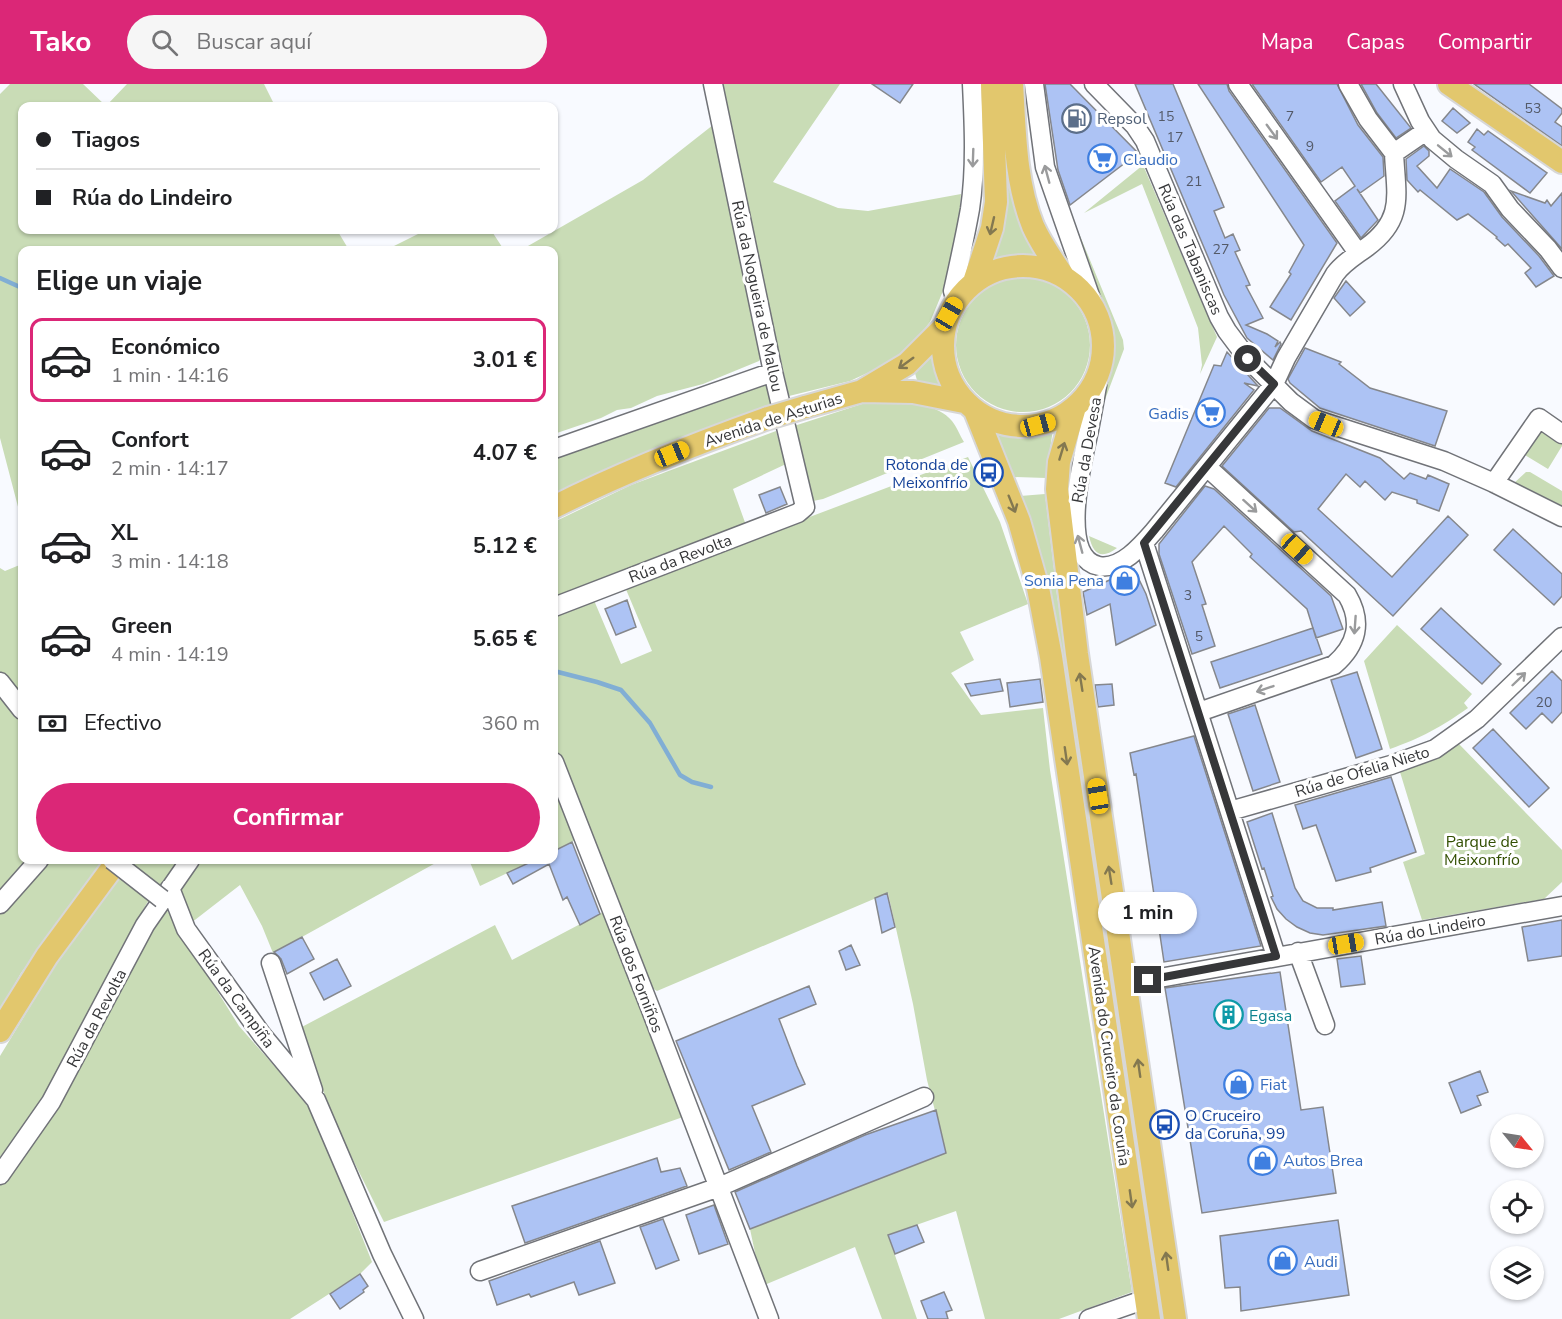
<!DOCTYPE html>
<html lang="es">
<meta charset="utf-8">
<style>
:root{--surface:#fff;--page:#f6f6f6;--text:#202124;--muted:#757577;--line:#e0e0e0;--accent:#db2777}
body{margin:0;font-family:"Nunito Sans",sans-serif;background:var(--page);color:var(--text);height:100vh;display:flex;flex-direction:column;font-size:22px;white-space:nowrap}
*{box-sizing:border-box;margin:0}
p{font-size:20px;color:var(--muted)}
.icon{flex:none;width:33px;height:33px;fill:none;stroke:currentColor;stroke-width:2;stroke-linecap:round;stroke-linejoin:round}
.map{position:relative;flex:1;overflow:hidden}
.drawer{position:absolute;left:18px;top:162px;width:540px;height:618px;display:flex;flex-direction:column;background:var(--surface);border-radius:12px;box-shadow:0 2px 4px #0004}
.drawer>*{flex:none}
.hud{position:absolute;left:18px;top:18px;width:540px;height:132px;border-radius:12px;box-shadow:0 2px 4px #0004;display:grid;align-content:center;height:132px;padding:0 18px;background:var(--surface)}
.needle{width:39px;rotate:120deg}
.tools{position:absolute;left:1490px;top:1030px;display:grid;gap:12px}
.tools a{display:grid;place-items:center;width:54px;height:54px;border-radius:50%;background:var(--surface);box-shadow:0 2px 4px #0004;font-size:30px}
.end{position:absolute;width:27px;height:27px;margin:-14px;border:8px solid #363739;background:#fff;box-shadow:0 0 0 3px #fff}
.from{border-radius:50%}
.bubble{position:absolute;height:42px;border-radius:21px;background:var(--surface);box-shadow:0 2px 4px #0004;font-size:20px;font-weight:700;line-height:42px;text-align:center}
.car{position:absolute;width:18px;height:36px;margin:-18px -9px;border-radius:8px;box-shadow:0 0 4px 2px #0007;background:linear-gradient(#f5c518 24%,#345 0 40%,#f5c518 0 76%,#345 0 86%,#f5c518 0)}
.hud b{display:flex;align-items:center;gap:21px;height:57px;font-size:22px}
.hud b+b{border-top:2px solid var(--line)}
.hud i{width:15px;height:15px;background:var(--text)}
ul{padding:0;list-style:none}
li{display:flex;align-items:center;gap:18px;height:84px;margin:0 12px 9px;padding:0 6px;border:3px solid transparent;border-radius:12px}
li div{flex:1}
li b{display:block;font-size:22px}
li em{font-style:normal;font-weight:700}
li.selected{border-color:var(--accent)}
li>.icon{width:54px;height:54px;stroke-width:1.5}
h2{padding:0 18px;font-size:27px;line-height:72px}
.pay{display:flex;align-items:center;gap:15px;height:66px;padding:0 18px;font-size:22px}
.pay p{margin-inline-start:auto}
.action{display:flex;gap:12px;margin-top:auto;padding:12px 18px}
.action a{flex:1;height:69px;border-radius:36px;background:var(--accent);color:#fff;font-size:24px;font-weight:700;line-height:69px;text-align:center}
header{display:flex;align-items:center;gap:36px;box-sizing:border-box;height:84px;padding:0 30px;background:var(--accent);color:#fff}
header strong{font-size:28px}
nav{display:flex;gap:33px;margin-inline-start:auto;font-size:21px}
.search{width:420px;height:54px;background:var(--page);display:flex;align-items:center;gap:15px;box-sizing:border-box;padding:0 21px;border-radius:33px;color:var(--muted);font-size:22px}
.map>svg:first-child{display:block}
</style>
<header>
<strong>Tako</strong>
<div class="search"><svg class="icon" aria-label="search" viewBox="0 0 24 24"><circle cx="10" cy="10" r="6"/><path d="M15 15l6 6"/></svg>Buscar aquí</div>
<nav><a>Mapa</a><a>Capas</a><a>Compartir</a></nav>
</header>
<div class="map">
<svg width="1562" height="1235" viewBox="0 0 1562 1235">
<rect width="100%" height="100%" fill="#f8faff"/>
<path fill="#c9dcb6" d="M10,0h73l23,22h-84v124h315l12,20h-327v272l-22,-84v-344z
M127,0h137l11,22h-169z
M719,0h121l-67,98 65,26 30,3 93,-17 -3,38 -10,47 -18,43 -16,20 -23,20 -41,19 -61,15z
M1001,0l13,120 23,53 -15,-3 -28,5 11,-34 2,-27z
M713,41l49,228 -3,8 -56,23 -46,12 -26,12 -14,2 -16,8 -47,16v-184h-33l122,-70z
M1143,81l74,172 -17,37 2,-9 -4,-37 -56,-144 -58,29z
M426,146h65l13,20h-118z
M1078,147l45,109 1,9 -30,80 15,-71c0,-10 0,-20 -2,-29 -6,-28 -24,-63 -35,-90z
M956 261a67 67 0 1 1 134 0a67 67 0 1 1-134 0Z
M932,268l10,36 -24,-4 -5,-18z
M766,299l4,3 2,18 -9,5 -114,42 -95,44v-36l54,-24z
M889,317c21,2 49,3 63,20 5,6 8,15 12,21l-141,57 -10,2 -19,-75 71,-23z
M1537,340l25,15v7l-14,23 -28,-17z
M1053,345l-7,49 -33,-1 -19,-47 36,4z
M776,347l10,33 -53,25 14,39 -193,71v-77l77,-37z
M968,373l32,65 28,82 -68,28 14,28 -23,13 30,42 62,-7 7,62 82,522 -73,27h-74l-29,-108 -68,24 29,84h-35l-27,-72 -93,39 -12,-57 196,-76 -19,-73 -14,-76 -25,-111 -231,98 -8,-5 -95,-244v-126l39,-18 28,66 31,-13 -27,-64z
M1526,388h4l32,19v18l-49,-25z
M1045,410l12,101 99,662 -6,1 -130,-762z
M1089,452l28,12c-16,12 -24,6 -28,-12z
M22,480v164l-2,2 2,6v124h82l-83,113 -21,37v-442l5,3z
M1397,541l75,69 -8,9 4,5c-27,19 -47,30 -78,41l-26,-88z
M1459,660l103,106v32l-18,17 -122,21 -19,-58 22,-8 -25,-82 25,-10z
M554,695l23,60 -23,12z
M134,776h47l-34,43 -26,45 -42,89 -37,66 -42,54v-101l53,-87 51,-72z
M198,776h243l-168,93 -11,-27 -22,-41 -49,38 -13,-30z
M469,776h66l-55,26z
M165,823l74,119 47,53 27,34 59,149 -12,12 -70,45h-290v-135l65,-93z
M603,828l80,205 -299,105 -40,-80 -46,-113 197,-104 17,35z"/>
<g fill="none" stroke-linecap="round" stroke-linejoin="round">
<path stroke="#81aed4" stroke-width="4.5" d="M0,194l22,10
M554,587l43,11 24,8 29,33 30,52 12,7 19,5"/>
</g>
<path fill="#adc3f4" stroke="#85878c" stroke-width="1.5" d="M872,0h41l-13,19z
M1045,0h25l68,69 -68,52 -12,-35z
M1135,0h38l51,123 -10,4 11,27 8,-4 7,16 -5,2 15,33 -4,1 17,32 -17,7 21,9 11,7 -3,6 5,-5 1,2 -8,16 -26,-22 -23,-43z
M1198,0h29l2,7 108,152 -46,77 -21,-13 21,-33 -2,-2 15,-27z
M1252,0h85l21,41 25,32 1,19 -24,17 -3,-4 21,31 -17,18 -26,-37 20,-15 -13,-19 -21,15z
M1361,0h15l35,44 -15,10 -19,-25z
M1474,0h55l33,25v4l-7,9 7,5v19z
M1453,24l17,15 -13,10 -15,-12z
M1477,45l7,6 4,-4 59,42 -17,20 -58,-43 3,-3 -7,-5z
M1424,62l5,5v5l-12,10 20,22 13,-19 34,23 18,25 37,39 15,20 -18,11 -11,-14 6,-5 -23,-24 -3,2 -9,-8 1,-1 -29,-23 -11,6 -37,-30 -2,2 -11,-12 -1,-21z
M1511,107l34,12 2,-3 4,6 11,-13v56z
M1346,197l19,21 -15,14 -16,-18z
M1305,264l36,14 -2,2 31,24 77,23 -12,35 -115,-38 -30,-25 -2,-4z
M1227,268l31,34 -14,-3 10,7 -78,97 -11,-4 49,-118 7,1z
M1269,324h11l32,23 68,27 24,21 6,-6 16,6 2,-4 21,9 -10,27 -22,-8v-3l-25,-8 -7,8 -20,-19 -5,6 -14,-13 -28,35 74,68 56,-61 20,19 -75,81 -92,-85 -7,1 -72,-66z
M1205,402l9,3 117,107 12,33 -27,9 -9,-29 -57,-52 2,-3 -28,-28 -32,36 14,42 -4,1 13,41 -23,8 -33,-100v-10z
M780,403l7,17 -21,9 -7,-18z
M1513,445l49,45v22l-8,9 -60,-55z
M1134,485l12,25 10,31 -40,20 -6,-41 -23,11 -4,-23z
M627,516l9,27 -20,8 -11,-26z
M1441,524l60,56 -19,20 -61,-55z
M1313,544l9,26 -102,34 -9,-26z
M1552,587l10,10v31l-10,11 -10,-10 -16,16 -16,-16z
M1357,588l25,77 -26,9 -25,-78z
M1000,595l3,12 -32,5 -6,-12z
M1040,595l3,23 -33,5 -3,-24z
M1112,600l2,21 -16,2 -3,-22z
M1255,621l25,77 -27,9 -25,-77z
M1493,645l56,59 -20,19 -56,-59z
M1194,652l67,210 -97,16 -28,-188 -2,1 -4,-22z
M1391,693l25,75 -46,16 1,4 -35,9 -20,-56 -13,4 -8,-24z
M1272,729l23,75 8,13 14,7h16v2l49,-8 4,24 -63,9 -13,-2 -13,-6 -11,-8 -9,-10 -6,-12 2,-1 -9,-28 -2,1 -15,-47z
M572,758l28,72 -20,11 -13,-28 -4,3 -14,-36 -36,20 -6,-11 28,-13h19v-9z
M887,809l8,34 -13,6 -7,-35z
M1562,836v36l-34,5 -6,-34z
M302,853l12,22 -27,15 -6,-15 -7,-7z
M851,861l9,20 -14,5 -7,-19z
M1361,872l4,28 -24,3 -4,-28z
M337,875l14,27 -27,14 -14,-27z
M1280,888l21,138 22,-3 13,86 -134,20 -37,-225z
M809,902l7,18 -37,15 18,47 8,18 -53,22 19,46 -42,18 -53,-129z
M1480,987l8,21 -11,4 4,9 -20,8 -12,-30z
M936,1026l10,43 -196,76 -15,-37 130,-57z
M657,1074l4,14 19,-4 7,18 -162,57 -13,-37z
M714,1121l14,39 -29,10 -13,-39z
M663,1135l16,41 -23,9 -16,-42z
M1338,1136l11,75 -108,16 -1,-24 -15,1 -5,-52z
M917,1141l7,17 -29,12 -7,-19z
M600,1157l15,42 -36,12 -5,-13 -43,15 -2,-3 -32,11 -8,-24z
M360,1190l8,12 -5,4 1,2 -24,17 -10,-15z
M944,1208l8,18 -6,2 2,7h-20l-7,-18z"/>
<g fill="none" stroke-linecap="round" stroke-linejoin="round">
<defs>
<path id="minor" d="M1034,0l11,83 50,143
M1094,0l41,42 10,15 74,176 8,14 21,28 43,43 23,17 130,42 50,22 68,34
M1238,0l120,169
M1348,0l20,35 26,34
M1403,0l17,37 12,18 24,20 36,25 18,25 38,40 14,19
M1394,69l32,-22
M956,217l-3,-10c6,-27 12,-54 17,-82 6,-40 4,-84 2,-125
M1100,283c-3,21 -7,42 -11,63 -6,28 -32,128 10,136 22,4 43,-21 56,-36l119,-146 12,-26 49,-84c9,-12 20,-18 32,-27 38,-28 29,-52 27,-94
M554,365l219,-77
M1494,399l45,-65 23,16
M1144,459l132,413
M554,523l244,-94 7,-6 -32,-135 -60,-288
M0,598l22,28
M1199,628l135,-47c23,-20 29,-43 13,-70l-140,-128
M554,678l97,248 118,309
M1230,727l161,-46 44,-16 42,-30 85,-82
M170,804l16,41 76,106 54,65 66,154 32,65
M0,820l39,-44
M1298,868l27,73
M271,879l42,127
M1126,900l436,-78
M0,1091l51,-73 94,-177 45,-65
M480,1187l239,-84 205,-90
M1089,1235l57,-20"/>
<path id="major" d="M1012,0c3,48 3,97 21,142 8,18 20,35 31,51
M1449,0l113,78
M943 262a80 80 0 1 1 160 0a80 80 0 1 1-160 0Z
M974,198l18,-54 4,-26 -4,-118
M862,307l51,1 51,10
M805,323l57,-16 45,-27 38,-38
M1075,323l-16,55 -2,27 20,165 98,665
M975,327l44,110 19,67 13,69 98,662
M554,423c69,-35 141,-63 214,-89
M0,947l47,-75 71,-96"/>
</defs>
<use href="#minor" stroke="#717378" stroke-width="21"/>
<use href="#major" stroke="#d7d7d7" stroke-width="26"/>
<use href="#minor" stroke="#fff" stroke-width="18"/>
<use href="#major" stroke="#e2c76d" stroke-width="22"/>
<defs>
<path id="minor-bridge" d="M112,776l50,39"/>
<path id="major-bridge" d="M768,334l37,-11"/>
</defs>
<use href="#minor-bridge" stroke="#717378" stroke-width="21" stroke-linecap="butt"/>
<use href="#major-bridge" stroke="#d7d7d7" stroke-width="26" stroke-linecap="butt"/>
<use href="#minor-bridge" stroke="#fff" stroke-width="18"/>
<use href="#major-bridge" stroke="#e2c76d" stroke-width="22"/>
</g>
<defs><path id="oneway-shaft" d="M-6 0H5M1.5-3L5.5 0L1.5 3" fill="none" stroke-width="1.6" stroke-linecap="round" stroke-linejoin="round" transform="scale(1.5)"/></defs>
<g stroke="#9a9b9c">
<use href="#oneway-shaft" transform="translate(1272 48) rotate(54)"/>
<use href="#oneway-shaft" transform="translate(1445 67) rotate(39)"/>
<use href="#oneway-shaft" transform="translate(973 74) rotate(92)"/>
<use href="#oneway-shaft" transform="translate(1047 90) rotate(-105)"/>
<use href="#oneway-shaft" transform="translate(1250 422) rotate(42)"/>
<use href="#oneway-shaft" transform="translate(1080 460) rotate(-105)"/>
<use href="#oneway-shaft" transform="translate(1355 541) rotate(94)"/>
<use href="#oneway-shaft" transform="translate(1519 595) rotate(-44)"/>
<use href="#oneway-shaft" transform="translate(1265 605) rotate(161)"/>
</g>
<g stroke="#837850">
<use href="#oneway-shaft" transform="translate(992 142) rotate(103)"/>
<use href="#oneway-shaft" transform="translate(906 279) rotate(144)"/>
<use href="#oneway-shaft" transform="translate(1062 367) rotate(-73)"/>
<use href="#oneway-shaft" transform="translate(1012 420) rotate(68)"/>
<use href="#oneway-shaft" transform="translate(1081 598) rotate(-99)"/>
<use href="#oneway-shaft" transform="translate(1066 672) rotate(82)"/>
<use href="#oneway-shaft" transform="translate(1110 791) rotate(-99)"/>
<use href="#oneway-shaft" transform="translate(1139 984) rotate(-98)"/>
<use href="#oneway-shaft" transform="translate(1131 1115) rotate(82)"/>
<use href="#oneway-shaft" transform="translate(1167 1177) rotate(-98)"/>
</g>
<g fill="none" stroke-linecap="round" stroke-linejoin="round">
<path stroke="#363739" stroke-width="8" d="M1148,896l128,-24 -132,-413 130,-159 -26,-25"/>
</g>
<defs>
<symbol id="fuel-ring" viewBox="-11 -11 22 22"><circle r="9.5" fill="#fff" stroke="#5c6f8a" stroke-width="1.5"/><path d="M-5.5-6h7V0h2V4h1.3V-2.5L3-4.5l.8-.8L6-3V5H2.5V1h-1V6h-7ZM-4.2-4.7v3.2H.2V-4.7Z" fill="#5c6f8a"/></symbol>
<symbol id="supermarket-ring" viewBox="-11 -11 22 22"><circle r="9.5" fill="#fff" stroke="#3f7fe0" stroke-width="1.5"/><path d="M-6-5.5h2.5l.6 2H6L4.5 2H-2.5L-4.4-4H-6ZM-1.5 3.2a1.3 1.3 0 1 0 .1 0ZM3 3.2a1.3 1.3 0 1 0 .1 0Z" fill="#3f7fe0"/></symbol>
<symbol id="bus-ring" viewBox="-11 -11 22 22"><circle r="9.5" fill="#fff" stroke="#1a4fb4" stroke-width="1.5"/><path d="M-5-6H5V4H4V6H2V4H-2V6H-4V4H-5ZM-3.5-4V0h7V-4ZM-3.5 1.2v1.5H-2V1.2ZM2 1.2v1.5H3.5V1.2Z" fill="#1a4fb4"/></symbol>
<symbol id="shop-ring" viewBox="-11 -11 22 22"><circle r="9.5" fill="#fff" stroke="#3f7fe0" stroke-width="1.5"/><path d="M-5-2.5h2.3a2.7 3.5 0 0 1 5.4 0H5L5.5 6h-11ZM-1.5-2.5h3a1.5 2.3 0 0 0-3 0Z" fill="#3f7fe0"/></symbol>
<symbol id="building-ring" viewBox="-11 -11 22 22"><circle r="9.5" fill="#fff" stroke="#0f9aa8" stroke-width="1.5"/><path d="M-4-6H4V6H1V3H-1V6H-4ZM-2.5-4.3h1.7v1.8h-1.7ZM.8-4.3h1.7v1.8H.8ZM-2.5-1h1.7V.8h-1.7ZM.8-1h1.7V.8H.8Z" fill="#0f9aa8"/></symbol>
</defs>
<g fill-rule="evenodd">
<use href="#fuel-ring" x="1060" y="18" width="33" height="33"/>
<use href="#supermarket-ring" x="1086" y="58" width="33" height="33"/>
<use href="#supermarket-ring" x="1194" y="312" width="33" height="33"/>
<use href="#bus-ring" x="972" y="372" width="33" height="33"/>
<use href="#shop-ring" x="1108" y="480" width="33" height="33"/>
<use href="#building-ring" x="1212" y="914" width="33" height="33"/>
<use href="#shop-ring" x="1222" y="984" width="33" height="33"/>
<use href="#bus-ring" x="1148" y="1024" width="33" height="33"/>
<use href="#shop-ring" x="1246" y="1060" width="33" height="33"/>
<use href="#shop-ring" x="1266" y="1160" width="33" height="33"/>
</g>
<g text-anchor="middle" stroke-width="6" stroke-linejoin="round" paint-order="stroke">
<g font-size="14" fill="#545a68">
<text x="1533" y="29">53</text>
<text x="1166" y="37">15</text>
<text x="1290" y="37">7</text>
<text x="1175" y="58">17</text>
<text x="1310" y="67">9</text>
<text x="1194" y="102">21</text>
<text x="1221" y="170">27</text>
<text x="1188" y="516">3</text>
<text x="1199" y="557">5</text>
<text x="1544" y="623">20</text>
</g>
<g font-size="16" fill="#4e5e75" stroke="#fff" text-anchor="start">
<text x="1097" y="40">Repsol</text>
</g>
<g font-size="16" fill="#366cbe" stroke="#fff" text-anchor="start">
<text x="1123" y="81">Claudio</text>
<text x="1189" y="335" text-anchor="end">Gadis</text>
<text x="1104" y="502" text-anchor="end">Sonia Pena</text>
<text x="1260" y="1006">Fiat</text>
<text x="1283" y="1082">Autos Brea</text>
<text x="1304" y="1183">Audi</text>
</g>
<g font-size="16" fill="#363739" stroke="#fff">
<text transform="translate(1191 165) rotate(67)" y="6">Rúa das Tabaniscas</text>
<text transform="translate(758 212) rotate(78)" y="6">Rúa da Nogueira de Mallou</text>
<text transform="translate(773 335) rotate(-18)" y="6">Avenida de Asturias</text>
<text transform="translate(1086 366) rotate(-80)" y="6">Rúa da Devesa</text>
<text transform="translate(680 474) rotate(-21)" y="6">Rúa da Revolta</text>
<text transform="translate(1362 687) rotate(-17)" y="6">Rúa de Ofelia Nieto</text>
<text transform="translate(1430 845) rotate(-10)" y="6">Rúa do Lindeiro</text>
<text transform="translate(637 890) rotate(69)" y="6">Rúa dos Forniños</text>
<text transform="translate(237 914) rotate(54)" y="6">Rúa da Campiña</text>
<text transform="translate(96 934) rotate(-62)" y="6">Rúa da Revolta</text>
<text transform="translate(1110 972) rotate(82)" y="6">Avenida do Cruceiro da Coruña</text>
</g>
<g font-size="16" fill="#164399" stroke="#fff" text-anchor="end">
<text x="968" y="386">Rotonda de<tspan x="968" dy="18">Meixonfrío</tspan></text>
<text x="1185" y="1037" text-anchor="start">O Cruceiro<tspan x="1185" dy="18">da Coruña, 99</tspan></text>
</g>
<g font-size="16" fill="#324f01" stroke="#fff">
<text x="1482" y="763">Parque de<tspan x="1482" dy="18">Meixonfrío</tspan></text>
</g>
<g font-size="16" fill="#0d838f" stroke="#fff" text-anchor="start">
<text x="1249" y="937">Egasa</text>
</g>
</g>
</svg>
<div class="tools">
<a><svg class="needle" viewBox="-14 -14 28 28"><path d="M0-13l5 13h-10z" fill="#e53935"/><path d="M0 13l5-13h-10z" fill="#757577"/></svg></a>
<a><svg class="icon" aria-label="locate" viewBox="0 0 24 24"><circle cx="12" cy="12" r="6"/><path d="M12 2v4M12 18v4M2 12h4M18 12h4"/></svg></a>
<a><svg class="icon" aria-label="layers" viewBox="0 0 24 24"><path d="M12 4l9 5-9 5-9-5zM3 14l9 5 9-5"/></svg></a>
</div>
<i class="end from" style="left:1248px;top:275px"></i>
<i class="end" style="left:1148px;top:896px"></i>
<div class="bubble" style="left:1098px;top:808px;width:99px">1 min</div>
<i class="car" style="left:949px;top:230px;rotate:30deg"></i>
<i class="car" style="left:1326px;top:340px;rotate:293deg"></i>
<i class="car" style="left:1038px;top:341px;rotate:75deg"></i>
<i class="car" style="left:672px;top:370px;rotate:68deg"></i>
<i class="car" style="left:1297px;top:465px;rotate:132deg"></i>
<i class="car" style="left:1098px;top:712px;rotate:351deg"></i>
<i class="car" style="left:1346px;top:860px;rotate:80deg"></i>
<div class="hud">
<b><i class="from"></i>Tiagos</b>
<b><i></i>Rúa do Lindeiro</b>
</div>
<section class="drawer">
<h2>Elige un viaje</h2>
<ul>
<li class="selected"><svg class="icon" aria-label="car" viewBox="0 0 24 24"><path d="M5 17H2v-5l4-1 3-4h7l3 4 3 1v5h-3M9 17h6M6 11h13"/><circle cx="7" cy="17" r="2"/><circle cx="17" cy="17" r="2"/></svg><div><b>Económico</b><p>1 min · 14:16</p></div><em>3.01 €</em></li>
<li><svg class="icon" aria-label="car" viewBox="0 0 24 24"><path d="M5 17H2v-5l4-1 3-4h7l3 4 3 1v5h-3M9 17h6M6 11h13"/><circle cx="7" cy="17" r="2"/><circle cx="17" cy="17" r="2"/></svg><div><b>Confort</b><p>2 min · 14:17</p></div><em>4.07 €</em></li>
<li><svg class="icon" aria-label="car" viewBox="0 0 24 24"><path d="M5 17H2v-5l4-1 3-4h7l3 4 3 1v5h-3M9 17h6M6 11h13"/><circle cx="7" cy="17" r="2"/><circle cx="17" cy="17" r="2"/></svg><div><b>XL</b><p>3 min · 14:18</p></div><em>5.12 €</em></li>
<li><svg class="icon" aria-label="car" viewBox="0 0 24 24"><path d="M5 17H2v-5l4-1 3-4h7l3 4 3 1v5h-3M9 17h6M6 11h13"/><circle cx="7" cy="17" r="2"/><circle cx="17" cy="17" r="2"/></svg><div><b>Green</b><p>4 min · 14:19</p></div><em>5.65 €</em></li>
</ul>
<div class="pay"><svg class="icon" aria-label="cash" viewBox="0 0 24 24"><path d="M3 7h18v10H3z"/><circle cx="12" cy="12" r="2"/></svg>Efectivo<p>360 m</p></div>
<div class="action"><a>Confirmar</a></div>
</section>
</div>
